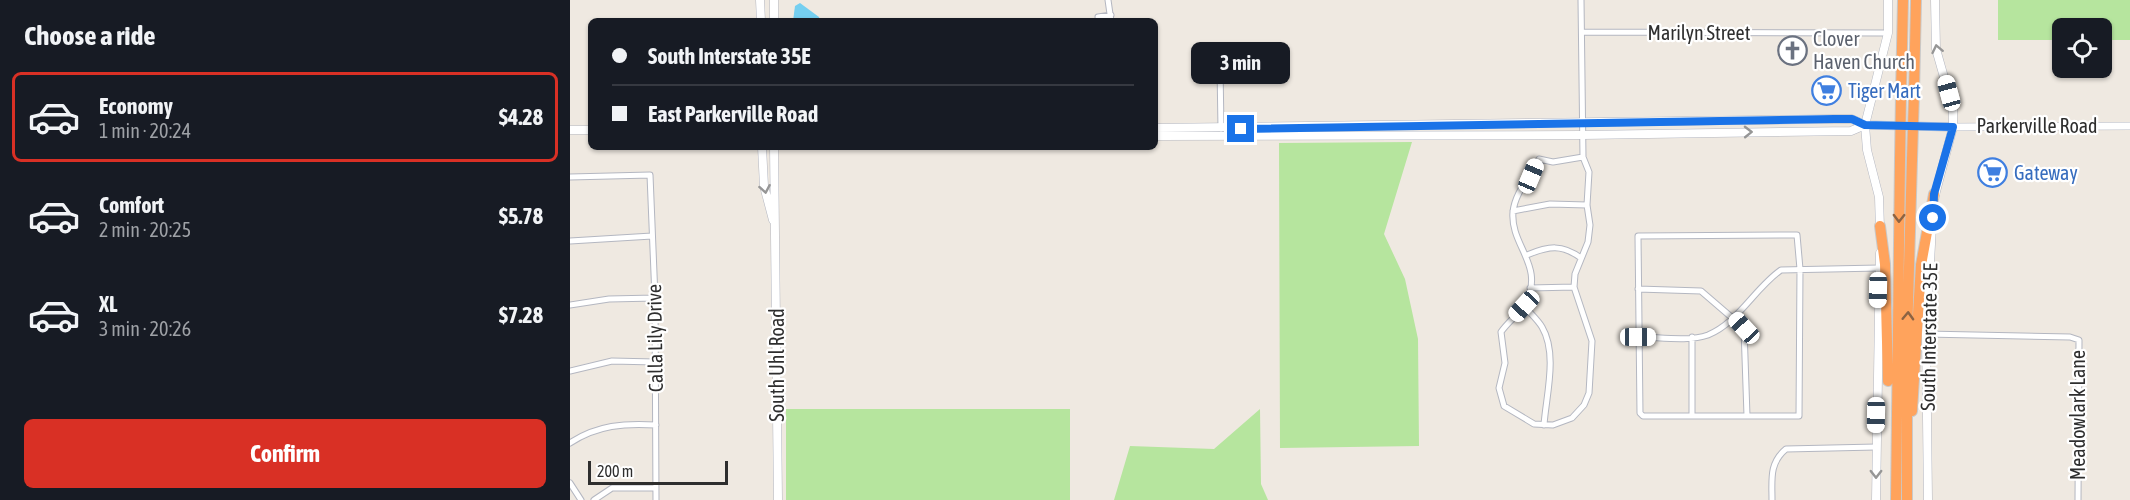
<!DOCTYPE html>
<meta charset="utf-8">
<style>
:root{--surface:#171b24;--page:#20242c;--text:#f1f3f6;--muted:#9ea1a6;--line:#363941;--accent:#d93025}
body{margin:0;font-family:"Asap Condensed",sans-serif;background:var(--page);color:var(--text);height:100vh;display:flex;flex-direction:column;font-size:22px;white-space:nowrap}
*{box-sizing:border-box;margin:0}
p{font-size:20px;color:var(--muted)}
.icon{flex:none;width:33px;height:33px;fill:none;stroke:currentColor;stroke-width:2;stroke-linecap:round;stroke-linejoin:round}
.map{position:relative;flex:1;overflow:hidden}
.panel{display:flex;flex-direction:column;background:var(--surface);width:570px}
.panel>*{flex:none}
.top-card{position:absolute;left:18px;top:18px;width:570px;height:132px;border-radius:9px;box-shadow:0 2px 4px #0004;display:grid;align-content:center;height:132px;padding:0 24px;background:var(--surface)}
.fabs{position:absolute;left:1482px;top:18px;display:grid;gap:12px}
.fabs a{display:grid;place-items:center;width:60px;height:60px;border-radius:9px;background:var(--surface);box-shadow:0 2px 4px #0004;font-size:30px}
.scale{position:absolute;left:18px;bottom:15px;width:140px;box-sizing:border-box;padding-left:6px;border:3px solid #2e2e2e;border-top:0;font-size:16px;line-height:21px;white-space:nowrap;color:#2e2e2e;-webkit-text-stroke:4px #fff;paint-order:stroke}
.end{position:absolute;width:27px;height:27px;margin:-14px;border:8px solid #1a73e8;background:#fff;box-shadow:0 0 0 3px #fff}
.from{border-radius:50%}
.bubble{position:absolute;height:42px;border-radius:9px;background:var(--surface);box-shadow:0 2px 4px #0004;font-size:20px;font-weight:700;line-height:42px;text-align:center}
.car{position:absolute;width:18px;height:36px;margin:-18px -9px;border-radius:8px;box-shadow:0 0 4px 2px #0007;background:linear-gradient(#fff 24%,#345 0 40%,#fff 0 76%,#345 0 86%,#fff 0)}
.top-card b{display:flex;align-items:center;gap:21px;height:57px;font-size:22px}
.top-card b+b{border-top:2px solid var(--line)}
.top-card i{width:15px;height:15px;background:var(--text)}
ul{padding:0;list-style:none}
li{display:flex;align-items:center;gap:18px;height:90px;margin:0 12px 9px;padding:0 12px;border:3px solid transparent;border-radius:9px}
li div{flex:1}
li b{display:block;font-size:22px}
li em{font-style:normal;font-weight:700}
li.selected{border-color:var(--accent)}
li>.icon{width:54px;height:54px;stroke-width:1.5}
h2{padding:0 24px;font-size:27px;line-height:72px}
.primary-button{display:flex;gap:12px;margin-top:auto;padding:12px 24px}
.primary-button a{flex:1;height:69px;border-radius:9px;background:var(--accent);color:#fff;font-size:24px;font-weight:700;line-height:69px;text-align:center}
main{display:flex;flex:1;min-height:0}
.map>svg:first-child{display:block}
</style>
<main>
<section class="panel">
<h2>Choose a ride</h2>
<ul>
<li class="selected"><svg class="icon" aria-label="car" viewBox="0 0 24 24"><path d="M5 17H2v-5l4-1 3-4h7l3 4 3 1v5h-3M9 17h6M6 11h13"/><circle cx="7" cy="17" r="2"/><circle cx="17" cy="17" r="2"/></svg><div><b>Economy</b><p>1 min · 20:24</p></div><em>$4.28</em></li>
<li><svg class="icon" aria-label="car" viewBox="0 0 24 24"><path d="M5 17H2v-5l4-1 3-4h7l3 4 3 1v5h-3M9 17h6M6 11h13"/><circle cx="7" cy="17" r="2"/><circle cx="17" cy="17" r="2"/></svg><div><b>Comfort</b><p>2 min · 20:25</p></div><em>$5.78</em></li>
<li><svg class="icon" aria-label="car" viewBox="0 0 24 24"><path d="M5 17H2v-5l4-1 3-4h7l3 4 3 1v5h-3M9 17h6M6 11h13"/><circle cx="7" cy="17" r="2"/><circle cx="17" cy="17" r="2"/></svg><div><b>XL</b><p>3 min · 20:26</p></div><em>$7.28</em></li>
</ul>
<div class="primary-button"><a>Confirm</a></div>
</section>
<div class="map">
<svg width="1560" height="500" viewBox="0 0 1560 500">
<rect width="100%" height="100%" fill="#efe9e1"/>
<path fill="#b6e59e" d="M1428,0h132v40h-28v-12h-40v12h-64z
M842,142l-28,92 21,45 13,60 1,107 -139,2 -1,-305z
M216,409h284v91h-284z
M690,409l1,75 7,16h-154l16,-54 84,3z"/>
<path fill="#75cff0" d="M230,3l19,14 1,4h-27l2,-15z"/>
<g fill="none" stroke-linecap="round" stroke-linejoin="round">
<defs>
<path id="minor" d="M538,0l3,21
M1011,0l2,157
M528,17l13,-2
M1012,32l306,1
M650,67l1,62
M1013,157l6,15 -2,33 3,20 -2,17 -13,32 -1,13 18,54 -3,52 -5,12 -12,13 -19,7 -19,-1 -30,-18 -5,-18 6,-25 -4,-31c7,-10 18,-18 24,-28 21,-38 -15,-58 -12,-92 2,-20 18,-36 26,-53l14,3z
M0,177l80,-2 5,123 1,202
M943,211l37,-7 37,1
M1227,235l3,34 -1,147h-156l-3,-3 -2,-177z
M0,241l82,-5
M957,255c22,-9 35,-11 54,3
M960,288l44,-1
M1068,289l63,2 43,37 3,88
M0,305l39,-6 46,-1
M954,306c6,7 14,14 18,21 16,27 4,69 2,98
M1356,334l144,3 9,3 -1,160
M1068,337c21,0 50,5 70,-2 30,-12 47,-47 73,-65l98,-2
M1122,337v79
M0,371l42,-10 43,1
M0,443c27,-18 55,-20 86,-18
M0,483l11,17
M24,500l18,-12h44
M1202,500c0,-20 -3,-37 14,-51l90,-2"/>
<path id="tertiary" d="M1383,127l177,-1"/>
<path id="secondary" d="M190,0l1,21
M204,0v21
M585,128l679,-9h18l13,6
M0,130h21
M585,136l428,-1 268,-4 14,-6 88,2
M192,147l2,39 9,34
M204,147l4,353
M1364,199l19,-72v-18l-17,-60 -1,-49
M1310,229l-1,-32 -12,-47 -2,-25 23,-92v-33
M1306,500l4,-247
M1358,500l-2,-166 6,-108"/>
<path id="motorway" d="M1331,94l2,-94
M1344,94l2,-94
M1310,226l5,38 3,117
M1342,411l9,-146 13,-71
M1326,500l4,-341
M1337,500v-161l5,-180"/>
</defs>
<use href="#minor" stroke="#b4b7c1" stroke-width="7"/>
<use href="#tertiary" stroke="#b4b7c1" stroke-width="8"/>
<use href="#secondary" stroke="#b4b7c1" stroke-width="9"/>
<use href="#motorway" stroke="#c9c9c9" stroke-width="12"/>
<use href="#minor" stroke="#fff" stroke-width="5"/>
<use href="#tertiary" stroke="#fff" stroke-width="7"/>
<use href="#secondary" stroke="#fff" stroke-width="8"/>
<use href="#motorway" stroke="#ffa35c" stroke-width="10"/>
<defs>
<path id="motorway-bridge" d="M1330,159l1,-65
M1342,159l2,-65"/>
</defs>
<use href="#motorway-bridge" stroke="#c9c9c9" stroke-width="12" stroke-linecap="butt"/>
<use href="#motorway-bridge" stroke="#ffa35c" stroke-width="10"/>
</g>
<defs><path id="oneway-chevron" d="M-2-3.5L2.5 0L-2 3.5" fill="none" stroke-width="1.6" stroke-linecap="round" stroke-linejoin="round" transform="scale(1.5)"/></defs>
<g stroke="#969696">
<use href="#oneway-chevron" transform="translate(1367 49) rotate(-102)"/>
<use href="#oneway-chevron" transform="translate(1178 132) rotate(-1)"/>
<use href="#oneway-chevron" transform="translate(195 189) rotate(80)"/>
<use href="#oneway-chevron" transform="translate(1306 474) rotate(90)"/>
</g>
<g stroke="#8c6343">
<use href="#oneway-chevron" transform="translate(1329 218) rotate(91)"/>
<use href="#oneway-chevron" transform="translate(1338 316) rotate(-88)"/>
</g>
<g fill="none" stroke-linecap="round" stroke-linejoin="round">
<path stroke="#1a73e8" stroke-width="8" d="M671,129l593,-10h18l13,6 88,2 -19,67 -1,24"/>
</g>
<defs>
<symbol id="church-ring" viewBox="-11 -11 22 22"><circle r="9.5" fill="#fff" stroke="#6b7280" stroke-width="1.5"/><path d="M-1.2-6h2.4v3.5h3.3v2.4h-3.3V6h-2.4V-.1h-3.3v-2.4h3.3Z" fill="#6b7280"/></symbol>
<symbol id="supermarket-ring" viewBox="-11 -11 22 22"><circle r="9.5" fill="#fff" stroke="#3f7fe0" stroke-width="1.5"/><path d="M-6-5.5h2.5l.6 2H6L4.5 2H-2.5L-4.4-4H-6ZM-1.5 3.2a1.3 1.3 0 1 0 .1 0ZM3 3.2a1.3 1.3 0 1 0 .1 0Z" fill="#3f7fe0"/></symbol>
</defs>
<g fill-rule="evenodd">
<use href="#church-ring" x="1206" y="34" width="33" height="33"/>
<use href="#supermarket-ring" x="1240" y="74" width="33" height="33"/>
<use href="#supermarket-ring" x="1406" y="156" width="33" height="33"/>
</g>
<g text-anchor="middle" stroke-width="4.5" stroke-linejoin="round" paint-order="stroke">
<g font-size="20" fill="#2e2e2e" stroke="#fff">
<text x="1129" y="40">Marilyn Street</text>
<text x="1467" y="133">Parkerville Road</text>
<text transform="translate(1359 337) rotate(-89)" y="7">South Interstate 35E</text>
<text transform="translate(85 338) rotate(-91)" y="7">Calla Lily Drive</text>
<text transform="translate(207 365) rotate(-90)" y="7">South Uhl Road</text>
<text transform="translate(1508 415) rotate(-90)" y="7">Meadowlark Lane</text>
</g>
<g font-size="20" fill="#5b616d" stroke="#fff" text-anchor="start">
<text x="1243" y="46">Clover<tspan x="1243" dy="23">Haven Church</tspan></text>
</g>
<g font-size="20" fill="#366cbe" stroke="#fff" text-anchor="start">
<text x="1278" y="98">Tiger Mart</text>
<text x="1444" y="180">Gateway</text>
</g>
</g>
</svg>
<div class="fabs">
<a><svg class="icon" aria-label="locate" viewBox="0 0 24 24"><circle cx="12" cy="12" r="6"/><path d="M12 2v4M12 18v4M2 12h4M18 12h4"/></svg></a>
</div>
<div class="scale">200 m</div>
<i class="end from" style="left:1363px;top:218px"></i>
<i class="end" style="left:671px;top:129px"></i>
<div class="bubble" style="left:621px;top:42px;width:99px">3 min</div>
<i class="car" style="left:1379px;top:93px;rotate:345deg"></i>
<i class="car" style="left:961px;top:176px;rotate:23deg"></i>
<i class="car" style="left:1308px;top:290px;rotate:181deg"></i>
<i class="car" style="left:954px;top:306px;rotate:223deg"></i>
<i class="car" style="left:1174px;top:328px;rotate:317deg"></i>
<i class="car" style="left:1068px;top:337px;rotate:90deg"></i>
<i class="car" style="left:1306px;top:415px;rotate:181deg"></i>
<div class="top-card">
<b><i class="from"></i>South Interstate 35E</b>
<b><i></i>East Parkerville Road</b>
</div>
</div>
</main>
